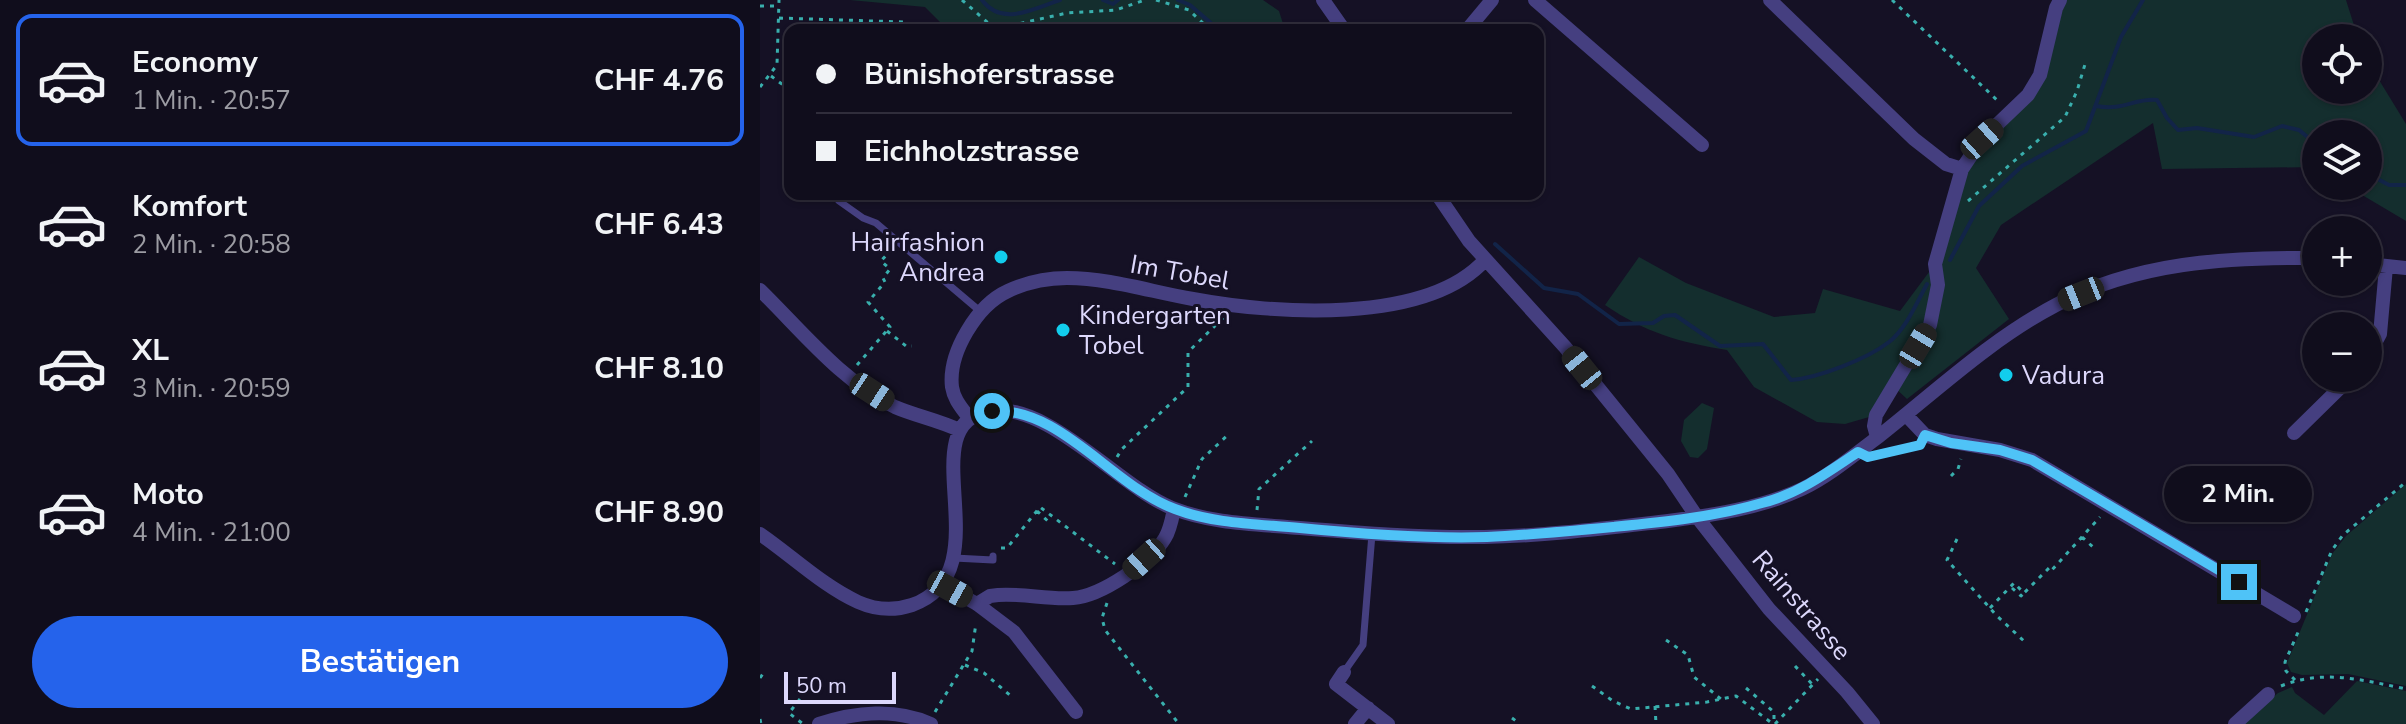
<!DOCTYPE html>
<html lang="de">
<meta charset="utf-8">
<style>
:root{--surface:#100d1c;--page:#191625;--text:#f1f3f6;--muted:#9c9ca3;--line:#302d3b;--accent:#2563eb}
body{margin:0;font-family:"Nunito Sans",sans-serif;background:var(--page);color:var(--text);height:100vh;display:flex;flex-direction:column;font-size:30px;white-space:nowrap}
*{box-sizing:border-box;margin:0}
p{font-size:26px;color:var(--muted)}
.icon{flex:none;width:44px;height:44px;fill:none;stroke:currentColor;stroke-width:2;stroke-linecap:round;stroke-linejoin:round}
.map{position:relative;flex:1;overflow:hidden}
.panel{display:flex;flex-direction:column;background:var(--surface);width:760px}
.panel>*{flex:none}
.top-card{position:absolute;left:24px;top:24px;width:760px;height:176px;border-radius:16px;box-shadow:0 2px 6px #0004,0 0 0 2px var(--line);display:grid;align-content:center;height:176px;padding:0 32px;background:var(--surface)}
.fabs{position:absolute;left:1542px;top:24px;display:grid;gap:16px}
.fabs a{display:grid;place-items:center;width:80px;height:80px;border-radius:50%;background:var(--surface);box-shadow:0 2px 6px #0004,0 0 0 2px var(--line);font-size:40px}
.scale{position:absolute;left:24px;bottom:20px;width:112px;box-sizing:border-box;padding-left:8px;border:4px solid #ddd8fc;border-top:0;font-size:22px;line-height:28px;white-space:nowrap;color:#ddd8fc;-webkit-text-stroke:6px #151125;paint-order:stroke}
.end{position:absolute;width:36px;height:36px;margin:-18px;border:10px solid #4fc3f7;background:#111;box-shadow:0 0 0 4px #111}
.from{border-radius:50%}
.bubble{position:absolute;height:56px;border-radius:28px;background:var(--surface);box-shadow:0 2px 6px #0004,0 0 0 2px var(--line);font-size:26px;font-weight:700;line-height:56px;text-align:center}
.car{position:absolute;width:24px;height:48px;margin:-24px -12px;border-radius:10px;box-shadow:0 0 6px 2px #0007;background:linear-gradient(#222 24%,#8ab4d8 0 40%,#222 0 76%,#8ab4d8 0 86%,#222 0)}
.top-card b{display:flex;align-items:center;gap:28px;height:76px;font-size:30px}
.top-card b+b{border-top:2px solid var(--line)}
.top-card i{width:20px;height:20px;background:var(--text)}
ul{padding:14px 0 0;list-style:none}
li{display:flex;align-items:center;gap:24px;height:132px;margin:0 16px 12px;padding:0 16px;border:4px solid transparent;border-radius:16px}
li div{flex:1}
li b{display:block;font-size:30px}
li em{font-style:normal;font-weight:700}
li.selected{border-color:var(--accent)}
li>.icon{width:72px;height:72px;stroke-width:1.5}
.button{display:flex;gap:16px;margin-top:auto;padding:16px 32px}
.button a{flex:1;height:92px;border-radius:48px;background:var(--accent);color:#fff;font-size:32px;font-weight:700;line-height:92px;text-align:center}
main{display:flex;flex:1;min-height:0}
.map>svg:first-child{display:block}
</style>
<main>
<section class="panel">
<ul>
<li class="selected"><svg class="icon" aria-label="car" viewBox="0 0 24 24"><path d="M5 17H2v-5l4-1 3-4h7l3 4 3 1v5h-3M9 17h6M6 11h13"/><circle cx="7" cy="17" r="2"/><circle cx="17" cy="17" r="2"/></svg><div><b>Economy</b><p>1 Min. · 20:57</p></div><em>CHF 4.76</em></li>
<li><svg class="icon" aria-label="car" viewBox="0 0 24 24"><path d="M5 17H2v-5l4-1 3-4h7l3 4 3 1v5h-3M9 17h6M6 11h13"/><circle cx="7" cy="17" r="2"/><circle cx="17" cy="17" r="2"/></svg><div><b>Komfort</b><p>2 Min. · 20:58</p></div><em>CHF 6.43</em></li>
<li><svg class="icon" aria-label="car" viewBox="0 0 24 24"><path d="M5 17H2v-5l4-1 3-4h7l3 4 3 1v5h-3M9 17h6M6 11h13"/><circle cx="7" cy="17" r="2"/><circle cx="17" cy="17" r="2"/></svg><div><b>XL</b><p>3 Min. · 20:59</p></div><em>CHF 8.10</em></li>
<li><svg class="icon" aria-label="car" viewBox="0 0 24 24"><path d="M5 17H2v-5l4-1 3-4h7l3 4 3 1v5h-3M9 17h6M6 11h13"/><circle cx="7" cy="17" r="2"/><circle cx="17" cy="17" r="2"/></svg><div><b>Moto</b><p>4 Min. · 21:00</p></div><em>CHF 8.90</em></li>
</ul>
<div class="button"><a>Bestätigen</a></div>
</section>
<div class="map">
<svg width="1646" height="724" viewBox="0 0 1646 724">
<rect width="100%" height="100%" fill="#151125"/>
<path fill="#142e2e" d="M90,0h413l16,11 6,19h-337l-23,-23z
M1300,0h286l12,38h-42v52h52v-28l38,62v97l-59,-35h21v-52h-52v33l-154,2 -9,-46 -152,102 -25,43 33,51 -102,80 -14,-13 -17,29 -31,9 -28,-2 -63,-35 -27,-37c-48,-8 -81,-17 -122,-45l34,-48 47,26 88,34 41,-4 8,-24 77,22 35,-47 27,-95 66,-74z
M942,403l12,5 -7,41 -9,9 -8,-1 -9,-16 3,-21z
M1646,484v202l-58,-12 -46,1 -11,-3 -4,-9 45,-109 14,-18z
M1597,681l49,10v33h-164l36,-31 14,-6 3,6 29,22z"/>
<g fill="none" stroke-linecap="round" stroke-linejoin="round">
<path stroke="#122448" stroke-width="4" d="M222,0c20,27 51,9 78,0
M343,0l10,4 5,-4
M418,0l12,5 29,25
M1336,106c28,5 38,-8 61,-6l10,18 11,12 19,-2 57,9 28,-11 17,4 17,14
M1608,172l2,3 19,10h17
M735,244l49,44 34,6 41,30 34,-1 11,-7 11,-1 45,31 43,-2 28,36c27,-2 76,-21 98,-38 17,-13 28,-40 38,-58
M1190,260l29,-54 43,-40 64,-35 35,-94 22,-37"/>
<path stroke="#39afad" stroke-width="3" stroke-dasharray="4 6" stroke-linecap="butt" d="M202,0l33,29 72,-16 49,-3 29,-10
M396,0l33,10 21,20
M1132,0l107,102
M0,6h19
M19,18l125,4
M11,76l19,14
M0,87l17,-22 2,-65
M1208,201l97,-84 12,-26 9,-30
M127,331l19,15h6
M97,365l33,-38 -22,-25 17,-20 -2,-4 7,-9 -9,-8 9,-10
M357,457l5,-8 66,-62v-35l36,-35
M1191,476l7,-7 3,-10
M425,497l17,-38 28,-26
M497,510l2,-21 53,-48
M277,511l13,12
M1322,537l12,11
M1197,539l-10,21 49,55 29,27
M241,548h6l33,-41 75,57
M1252,588l9,8 3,-3
M347,603l-5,15 3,12 74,94
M1230,608l24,-25 10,10 25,-25 2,3 49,-54
M1546,612l26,-62 11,-15 63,-53
M906,640l22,15 6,22 27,22
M205,665l19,8 28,24
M1035,666l18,19
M0,678l5,-7
M1535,680l-9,-9 -1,-9 14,-32
M832,686l21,15 18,8 76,-7 29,-6 37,28
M1521,686c42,-17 82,-6 125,3
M986,688l28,24v12
M40,699l-11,14 14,11
M895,706l1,18
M175,712l37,-61 4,-28
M752,718l8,6
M0,719l1,5
M1015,724l43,-45"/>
<path stroke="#453f80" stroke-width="7" d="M79,201l24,17 13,5 105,89
M1100,453l8,4 52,-12 5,-10
M194,558l39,2v-4
M584,672l19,-27 9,-111"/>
<path stroke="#453f80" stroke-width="14" d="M563,0l21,30
M775,0l167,145
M1010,0l144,139 32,25 16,5
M707,30l25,-30
M677,194l32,47 96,106 103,127 29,43 72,92 78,83 26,32
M1608,264l38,4
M0,290c41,40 82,92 135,117 21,9 43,13 64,23
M1608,356l12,-22 6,-67
M1146,415l19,20 12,4 63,11 32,10 262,156
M209,418c-7,-10 -15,-18 -17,-31 -4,-34 25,-82 56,-96 17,-8 39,-13 59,-13 42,0 85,14 126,21 80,15 233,26 292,-39
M1534,433l56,-55
M1117,437l-3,-11 2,-11 54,-90 8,-40 -3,-21 27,-95 20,-30 46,-44 12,-20 16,-67 4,-8
M0,534c32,22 63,52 98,68 18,8 36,9 54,3 93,-33 -4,-179 76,-194 59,-11 130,75 184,97 40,16 85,16 128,20 61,5 122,10 184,9 61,-1 123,-9 184,-16 45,-6 93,-13 134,-32 27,-13 52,-34 76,-52 57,-45 113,-98 178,-132 80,-43 172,-48 260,-47
M181,584l36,20 37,28 62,80
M217,604l13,-8 8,-1c25,-2 50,5 75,3 28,-2 77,-35 92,-60 5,-8 7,-19 9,-29
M584,672l-8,12 52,40
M59,724c36,-12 77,-16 112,0
M595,724l13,-16
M1475,724l33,-30"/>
</g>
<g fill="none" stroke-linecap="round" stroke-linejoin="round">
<path stroke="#4fc3f7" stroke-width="10" d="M232,411c69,-4 120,75 183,98 39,15 83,15 125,19 61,6 125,11 187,9 42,-2 84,-6 126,-10 50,-5 101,-10 149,-24 36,-9 65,-30 96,-51l10,5 52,-12 5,-10 26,8 49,7 32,10 207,122"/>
</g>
<g fill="#12cded" stroke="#151125" stroke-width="3">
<circle cx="241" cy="257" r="8"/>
<circle cx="303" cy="330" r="8"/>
<circle cx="1246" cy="375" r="8"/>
</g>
<g text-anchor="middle" stroke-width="6" stroke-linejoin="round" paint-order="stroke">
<g font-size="26" fill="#ddd8fc" stroke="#151125" text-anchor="start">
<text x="225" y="251" text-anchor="end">Hairfashion<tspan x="225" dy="30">Andrea</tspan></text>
<text x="319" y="324">Kindergarten<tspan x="319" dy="30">Tobel</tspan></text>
<text x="1262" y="384">Vadura</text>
</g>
<g font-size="26" fill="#ddd8fc" stroke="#151125">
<text transform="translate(420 272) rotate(10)" y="9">Im Tobel</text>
<text transform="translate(1042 605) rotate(49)" y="9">Rainstrasse</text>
</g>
</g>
</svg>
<div class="fabs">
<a><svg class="icon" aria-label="locate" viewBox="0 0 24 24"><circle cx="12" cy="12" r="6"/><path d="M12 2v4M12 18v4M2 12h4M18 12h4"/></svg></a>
<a><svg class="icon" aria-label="layers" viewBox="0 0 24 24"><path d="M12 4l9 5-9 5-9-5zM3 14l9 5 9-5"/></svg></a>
<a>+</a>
<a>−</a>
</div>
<div class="scale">50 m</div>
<i class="end from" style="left:232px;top:411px"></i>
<i class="end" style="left:1479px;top:582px"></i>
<div class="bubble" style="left:1404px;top:466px;width:148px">2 Min.</div>
<i class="car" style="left:1222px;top:139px;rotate:48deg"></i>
<i class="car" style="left:1321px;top:294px;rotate:248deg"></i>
<i class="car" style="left:1158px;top:346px;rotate:31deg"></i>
<i class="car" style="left:822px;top:368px;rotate:321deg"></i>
<i class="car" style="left:112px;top:392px;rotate:123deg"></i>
<i class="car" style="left:384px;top:559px;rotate:228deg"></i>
<i class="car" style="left:190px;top:589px;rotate:119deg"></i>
<div class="top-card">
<b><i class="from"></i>Bünishoferstrasse</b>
<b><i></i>Eichholzstrasse</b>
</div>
</div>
</main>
